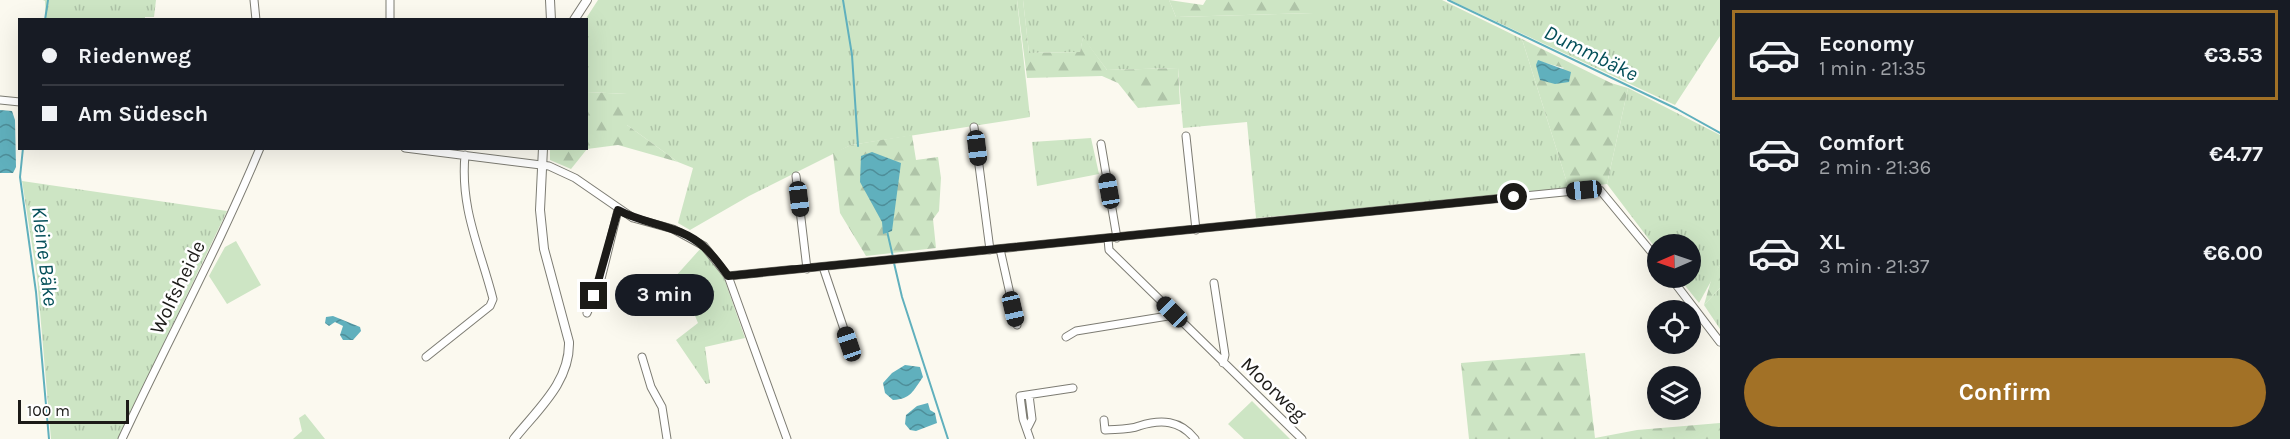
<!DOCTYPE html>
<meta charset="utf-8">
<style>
:root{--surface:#171b24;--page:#20242c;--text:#f1f3f6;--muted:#9ea1a6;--line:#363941;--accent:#a27126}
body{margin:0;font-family:Karla,sans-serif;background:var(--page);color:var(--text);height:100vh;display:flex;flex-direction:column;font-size:22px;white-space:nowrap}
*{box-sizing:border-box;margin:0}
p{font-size:20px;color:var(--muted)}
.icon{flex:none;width:33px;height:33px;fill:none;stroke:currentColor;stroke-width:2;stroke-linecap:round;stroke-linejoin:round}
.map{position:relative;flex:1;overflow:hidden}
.panel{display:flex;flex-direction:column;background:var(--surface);width:570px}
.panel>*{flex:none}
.hud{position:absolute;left:18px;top:18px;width:570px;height:132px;border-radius:0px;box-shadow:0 6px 24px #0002;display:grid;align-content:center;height:132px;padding:0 24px;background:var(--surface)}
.needle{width:39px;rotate:268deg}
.buttons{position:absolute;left:1647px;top:234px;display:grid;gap:12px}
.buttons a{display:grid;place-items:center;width:54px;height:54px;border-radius:50%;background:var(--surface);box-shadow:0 6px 24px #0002;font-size:30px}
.scale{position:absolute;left:18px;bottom:15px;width:111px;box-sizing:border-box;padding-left:6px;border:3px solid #1c1b18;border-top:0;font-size:16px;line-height:21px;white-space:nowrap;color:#1c1b18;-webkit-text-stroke:4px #fff;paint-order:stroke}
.end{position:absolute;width:27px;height:27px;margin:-14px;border:8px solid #1c1b18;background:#fff;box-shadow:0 0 0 3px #fff}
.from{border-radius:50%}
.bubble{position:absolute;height:42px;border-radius:21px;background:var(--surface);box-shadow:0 6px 24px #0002;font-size:20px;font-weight:700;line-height:42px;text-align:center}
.car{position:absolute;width:18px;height:36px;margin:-18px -9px;border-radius:8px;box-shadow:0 0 4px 2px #0007;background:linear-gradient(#222 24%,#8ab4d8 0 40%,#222 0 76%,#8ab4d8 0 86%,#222 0)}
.hud b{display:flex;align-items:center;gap:21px;height:57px;font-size:22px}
.hud b+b{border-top:2px solid var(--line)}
.hud i{width:15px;height:15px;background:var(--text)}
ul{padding:10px 0 0;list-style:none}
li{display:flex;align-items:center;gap:18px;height:90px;margin:0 12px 9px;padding:0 12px;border:3px solid transparent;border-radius:0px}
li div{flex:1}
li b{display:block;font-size:22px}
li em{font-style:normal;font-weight:700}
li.on{border-color:var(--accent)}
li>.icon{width:54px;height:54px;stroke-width:1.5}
.action{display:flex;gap:12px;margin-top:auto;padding:12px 24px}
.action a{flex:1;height:69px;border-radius:36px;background:var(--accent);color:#fff;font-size:24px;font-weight:700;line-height:69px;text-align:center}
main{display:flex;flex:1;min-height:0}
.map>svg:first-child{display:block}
</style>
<main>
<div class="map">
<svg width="1720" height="439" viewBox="0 0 1720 439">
<defs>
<pattern id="grass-tufts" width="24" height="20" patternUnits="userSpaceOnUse" patternTransform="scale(1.5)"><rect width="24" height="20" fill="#cde5c4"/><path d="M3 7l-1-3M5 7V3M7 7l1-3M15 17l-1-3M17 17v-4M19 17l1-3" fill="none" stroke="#afc4a8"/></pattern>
<pattern id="forest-firs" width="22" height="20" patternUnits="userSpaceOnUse" patternTransform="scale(1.5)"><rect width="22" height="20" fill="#cde5c4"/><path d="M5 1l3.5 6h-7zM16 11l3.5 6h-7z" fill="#afc4a8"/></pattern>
<pattern id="water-waves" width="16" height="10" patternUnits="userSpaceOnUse" patternTransform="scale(1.5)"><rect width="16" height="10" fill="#60b0bd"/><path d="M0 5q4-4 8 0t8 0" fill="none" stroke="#4e8e99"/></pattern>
</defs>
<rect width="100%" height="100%" fill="#fbf9ef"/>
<path fill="url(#grass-tufts)" d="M43,0h113l-2,17h-9v2l-99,1 -1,-19z
M598,0h419l13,117 -179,28 -102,51 -59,34 -12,-7 15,-55 -15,-6 -51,-37v-31l-40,-2 -2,-72z
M1023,0h146l7,17 137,-4v-13h129l80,39 47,150 -313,29 -9,-96 -64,6 -5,-60 -71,2 -24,-32 -3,14 -51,1z
M1450,0h270v36l-45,69z
M1628,88l92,47v130l-21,38 -20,-25h11v-34h-32l-1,6 -50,-66z
M1091,138l8,36 -62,12 -5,-44z
M22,181l205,30 -109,228h-67l-14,-162z
M701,248l23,30 21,60 -40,9 5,36 -4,1 -30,-44 22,-17 -12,-29 -12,-16z
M1720,288v41l-16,-24z
M305,414l20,25h-32l9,-8 -3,-13z"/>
<path fill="url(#forest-firs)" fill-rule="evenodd" d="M1017,0h6l6,53 51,-1 3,-15 24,33 71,-2 2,36 -42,4 -20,-25 -16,-7 -75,2z
M1169,0l34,5 3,-5h107v13l-137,4z
M1522,39l89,44 17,5 -21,96 -38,5zM1538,61l26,7 -24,12z
M587,92l40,2v31l51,37 -60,-17 -31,4 -16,20 -21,-9v-11l36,-1z
M912,135l4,25 22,-3 3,21 -2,33 -6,8 3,29 -70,8 -26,-43 -7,-60 18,-8z
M1720,265v23l-16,17 8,-28z
M1585,353l10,85 42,-8 83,-7v16h-251l-8,-76z"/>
<path fill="#cde5c4" d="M236,241l25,44 -34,19 -18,-28 16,-29z
M1252,401l38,38h-46l-16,-15z"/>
<path fill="url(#water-waves)" d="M1538,60l33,12 -2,10 -14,2 -15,-4 -4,-15z
M0,110l12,1 3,9 1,47 -3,6h-13z
M872,152l29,11 -9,68 -9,3 -1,-12 -22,-40 1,-26z
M333,316l27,11 1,4 -8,9h-10l-3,-5 3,-9 -8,-4 -6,4 -4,-3 1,-6z
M905,365l15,2 3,10c-10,14 -12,22 -30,23l-8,-7 -2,-10 9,-10z
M928,403l2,7 5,3 2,10 -21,8 -6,-1 -5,-6 1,-9 11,-9z"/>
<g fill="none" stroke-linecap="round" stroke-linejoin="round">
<path stroke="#60b0bd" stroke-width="2" d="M843,0l9,55 6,91
M1448,0l229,109 43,24
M45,20l3,-20
M23,148l-3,29 16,115 13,147
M887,231l6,26
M894,263l8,34 46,142"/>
<defs>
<path id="minor" d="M254,0l2,20
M390,0v20
M0,100l20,2
M974,127l16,123
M1186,136l10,94
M1101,144l16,94
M405,148l144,18 26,12 58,40 40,11 31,17 24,30 59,163
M796,176l11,93
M1108,239l1,11 193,189
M1000,249l17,76
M823,267l26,77
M728,276l856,-86h16l58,70
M1671,278l49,64
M1214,283l11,72 -2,8
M587,313l14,-34 17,-69
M1066,337l10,-6 92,-15 4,-4
M426,357l64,-51 3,-7c-13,-51 -33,-90 -28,-144
M642,357l9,30 11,20 5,32
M1104,420l1,10c11,-1 24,0 34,-4 22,-7 41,-6 56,13
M1028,427l4,-8 -3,-24
M122,439c45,-97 97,-192 138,-291
M1030,439l-7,-20 -3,-23 53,-8"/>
<path id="tertiary" d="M550,0l1,20
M574,20l13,-20
M514,439c24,-30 56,-57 55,-97l-25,-93 -4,-39 3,-62"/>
</defs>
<use href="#minor" stroke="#7d7c73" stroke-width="9"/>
<use href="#tertiary" stroke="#7d7c73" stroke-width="10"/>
<use href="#minor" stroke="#fff" stroke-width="7"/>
<use href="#tertiary" stroke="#fff" stroke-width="8"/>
</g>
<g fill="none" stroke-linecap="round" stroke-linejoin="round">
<path stroke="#1c1b18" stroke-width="8" d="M594,296l24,-86c27,15 63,15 86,37 9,8 17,19 24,29l786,-79"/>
</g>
<g text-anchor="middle" stroke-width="5" stroke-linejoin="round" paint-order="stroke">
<g font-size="20" fill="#1c1b18" stroke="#fff">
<text transform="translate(177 287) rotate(-64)" y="7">Wolfsheide</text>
<text transform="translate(1274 389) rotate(44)" y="7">Moorweg</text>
</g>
<g font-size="21" font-style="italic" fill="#044f59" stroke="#fff">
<text transform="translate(1591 53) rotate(26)" y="7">Dummbäke</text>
<text transform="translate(45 256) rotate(83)" y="7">Kleine Bäke</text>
</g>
</g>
</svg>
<div class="buttons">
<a><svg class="needle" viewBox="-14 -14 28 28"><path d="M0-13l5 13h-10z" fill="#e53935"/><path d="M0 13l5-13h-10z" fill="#9ea1a6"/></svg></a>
<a><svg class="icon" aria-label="locate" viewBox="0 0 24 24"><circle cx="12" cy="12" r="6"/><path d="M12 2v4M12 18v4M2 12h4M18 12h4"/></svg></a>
<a><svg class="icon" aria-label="layers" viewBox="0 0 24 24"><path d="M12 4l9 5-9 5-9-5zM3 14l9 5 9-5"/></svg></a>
</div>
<div class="scale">100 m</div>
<i class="end from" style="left:1514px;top:197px"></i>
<i class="end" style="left:594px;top:296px"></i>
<div class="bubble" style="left:615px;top:274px;width:99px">3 min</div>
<i class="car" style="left:977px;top:148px;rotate:173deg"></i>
<i class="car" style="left:1584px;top:190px;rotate:264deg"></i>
<i class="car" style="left:1109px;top:191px;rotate:350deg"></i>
<i class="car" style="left:799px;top:199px;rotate:173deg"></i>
<i class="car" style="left:1013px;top:309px;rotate:167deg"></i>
<i class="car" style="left:1172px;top:312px;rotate:315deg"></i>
<i class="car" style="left:849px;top:344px;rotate:341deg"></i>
<div class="hud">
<b><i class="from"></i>Riedenweg</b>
<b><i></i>Am Südesch</b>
</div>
</div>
<section class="panel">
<ul>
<li class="on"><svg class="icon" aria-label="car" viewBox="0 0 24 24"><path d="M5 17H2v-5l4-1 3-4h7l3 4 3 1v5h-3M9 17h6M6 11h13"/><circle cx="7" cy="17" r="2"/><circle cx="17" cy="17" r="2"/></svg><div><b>Economy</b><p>1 min · 21:35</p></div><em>€3.53</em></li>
<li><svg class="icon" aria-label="car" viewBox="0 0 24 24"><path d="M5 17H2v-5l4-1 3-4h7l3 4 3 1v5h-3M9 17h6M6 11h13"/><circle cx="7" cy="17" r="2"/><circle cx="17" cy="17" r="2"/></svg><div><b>Comfort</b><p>2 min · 21:36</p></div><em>€4.77</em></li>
<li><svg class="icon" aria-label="car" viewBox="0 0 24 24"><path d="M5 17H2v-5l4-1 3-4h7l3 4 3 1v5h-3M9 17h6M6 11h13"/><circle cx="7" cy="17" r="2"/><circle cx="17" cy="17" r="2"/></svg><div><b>XL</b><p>3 min · 21:37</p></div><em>€6.00</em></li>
</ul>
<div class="action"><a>Confirm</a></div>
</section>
</main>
